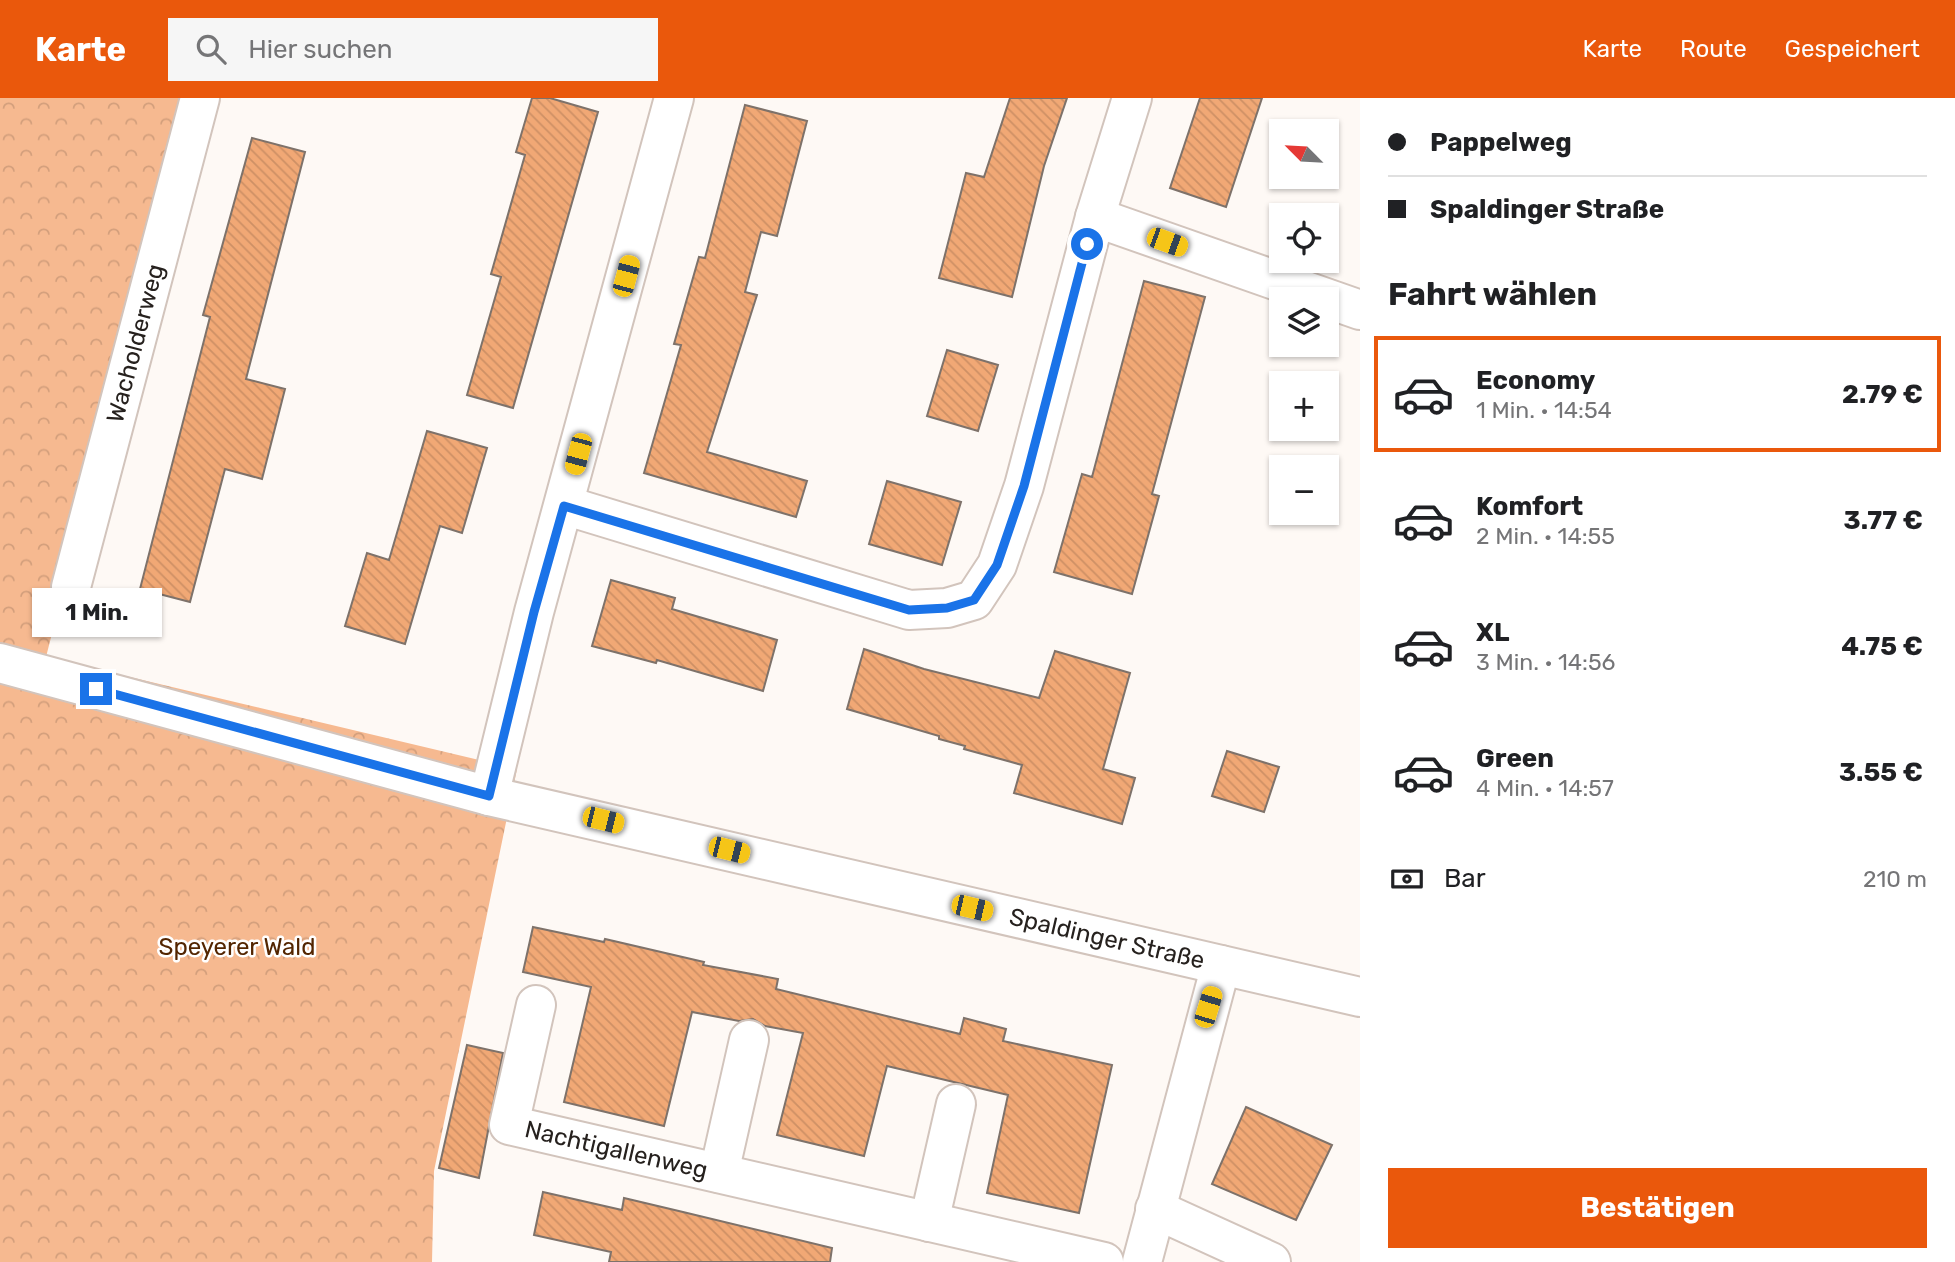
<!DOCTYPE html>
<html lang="de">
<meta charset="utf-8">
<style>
:root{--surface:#fff;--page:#f6f6f6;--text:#202124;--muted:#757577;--line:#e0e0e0;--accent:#ea580c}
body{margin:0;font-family:Rubik,sans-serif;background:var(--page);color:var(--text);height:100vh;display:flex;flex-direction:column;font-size:26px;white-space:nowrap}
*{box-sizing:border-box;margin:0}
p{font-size:23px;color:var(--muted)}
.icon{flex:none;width:38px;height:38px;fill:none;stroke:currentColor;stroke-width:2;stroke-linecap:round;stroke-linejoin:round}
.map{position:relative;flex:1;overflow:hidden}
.side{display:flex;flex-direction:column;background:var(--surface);width:595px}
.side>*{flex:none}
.guide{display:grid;align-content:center;height:154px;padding:0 28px;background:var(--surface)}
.needle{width:46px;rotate:294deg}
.tools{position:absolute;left:1269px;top:21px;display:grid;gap:14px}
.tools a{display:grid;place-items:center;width:70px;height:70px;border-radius:0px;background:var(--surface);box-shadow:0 2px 5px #0004;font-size:35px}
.end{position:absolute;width:32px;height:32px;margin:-16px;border:9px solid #1a73e8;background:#fff;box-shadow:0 0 0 4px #fff}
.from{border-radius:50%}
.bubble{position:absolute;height:49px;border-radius:0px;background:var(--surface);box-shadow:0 2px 5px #0004;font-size:23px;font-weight:700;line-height:49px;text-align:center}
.car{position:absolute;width:21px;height:42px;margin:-21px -10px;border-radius:9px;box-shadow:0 0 5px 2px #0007;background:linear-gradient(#f5c518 24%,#345 0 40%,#f5c518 0 76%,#345 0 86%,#f5c518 0)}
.guide b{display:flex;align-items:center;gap:24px;height:66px;font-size:26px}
.guide b+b{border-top:2px solid var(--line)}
.guide i{width:18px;height:18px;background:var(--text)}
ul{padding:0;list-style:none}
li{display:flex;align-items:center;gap:21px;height:116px;margin:0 14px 10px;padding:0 14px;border:4px solid transparent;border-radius:0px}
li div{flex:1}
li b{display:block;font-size:26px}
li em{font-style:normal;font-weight:700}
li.active{border-color:var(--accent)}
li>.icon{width:63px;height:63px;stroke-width:1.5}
h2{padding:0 28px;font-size:32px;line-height:84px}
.pay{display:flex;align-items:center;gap:18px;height:77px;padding:0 28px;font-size:26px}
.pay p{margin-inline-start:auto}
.button{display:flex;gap:14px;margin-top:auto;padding:14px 28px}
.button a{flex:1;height:80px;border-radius:0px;background:var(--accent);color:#fff;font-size:28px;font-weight:700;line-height:80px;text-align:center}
header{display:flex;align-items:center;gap:42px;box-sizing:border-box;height:98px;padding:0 35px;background:var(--accent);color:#fff}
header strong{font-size:33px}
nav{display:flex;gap:38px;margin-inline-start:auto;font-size:24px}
.search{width:490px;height:63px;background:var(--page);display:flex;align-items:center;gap:18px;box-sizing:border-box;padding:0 24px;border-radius:0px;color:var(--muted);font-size:26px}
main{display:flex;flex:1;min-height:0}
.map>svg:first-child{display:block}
</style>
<header>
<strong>Karte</strong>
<div class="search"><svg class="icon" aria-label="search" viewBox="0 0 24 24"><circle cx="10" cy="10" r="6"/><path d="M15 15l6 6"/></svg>Hier suchen</div>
<nav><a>Karte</a><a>Route</a><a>Gespeichert</a></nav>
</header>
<main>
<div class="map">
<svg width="1360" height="1164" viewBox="0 0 1360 1164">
<defs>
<pattern id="forest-crowns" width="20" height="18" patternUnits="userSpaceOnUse" patternTransform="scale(1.75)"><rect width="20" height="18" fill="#f6b990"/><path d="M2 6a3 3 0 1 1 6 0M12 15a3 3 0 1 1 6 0" fill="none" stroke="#d39f7c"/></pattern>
<pattern id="building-back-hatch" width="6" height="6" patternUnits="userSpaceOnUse" patternTransform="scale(1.75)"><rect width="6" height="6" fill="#f1a875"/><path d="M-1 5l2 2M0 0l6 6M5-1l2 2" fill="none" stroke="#ce9065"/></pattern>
</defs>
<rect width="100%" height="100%" fill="#fef9f5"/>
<path fill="url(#forest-crowns)" d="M0,0h189l-143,559 471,112 -83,402 -2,91h-432z"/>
<path fill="url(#building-back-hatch)" stroke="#7e726a" stroke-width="2" d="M532,0h18l48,14 -85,296 -46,-13 34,-118 -10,-3 34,-119 -9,-3z
M1010,0h57l-23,68 -32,131 -73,-19 27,-105 18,4z
M1200,0h62l-36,109 -56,-19z
M745,7l62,16 -30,115 -16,-4 -16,60 12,3 -50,157 100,29 -11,36 -152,-44 37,-128 -7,-1 25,-87 6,1z
M252,40l53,14 -59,227 39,10 -23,90 -37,-10 -35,133 -50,-13 70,-272 -7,-2z
M1144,183l61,16 -53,197 7,2 -27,98 -78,-22 28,-98 10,3z
M947,252l51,15 -20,66 -51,-15z
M427,333l60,17 -25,85 -22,-7 -35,118 -60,-18 22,-73 22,7z
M887,383l74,21 -19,63 -73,-21z
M611,482l64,18 -3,11 105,31 -14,51 -106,-31 -1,3 -64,-17z
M864,551l60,20 115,29 16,-47 75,22 -27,96 32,9 -13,46 -108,-31 8,-28 -58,-16 1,-3 -26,-7v-3l-92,-27z
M1227,653l52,16 -15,45 -52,-16z
M533,829l71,15 1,-3 99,23 -1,3 75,14 -2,10 184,45 4,-16 42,11 -3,12 109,24 -33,148 -92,-20 21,-98 -121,-29 -23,90 -87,-21 26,-102 -38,-7 -12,-7 -14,2 -47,-9 -28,114 -100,-24 27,-115 -68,-15z
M467,947l36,8 -24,125 -40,-10z
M1246,1009l86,38 -36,75 -84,-36z
M543,1094l79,18 2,-12 59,14 149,36 -2,14h-221l2,-10 -77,-17z"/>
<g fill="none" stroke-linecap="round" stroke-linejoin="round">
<defs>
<g id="minor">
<path d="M1095,119l265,93"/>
<path d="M564,407l345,105 38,-2 27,-8 23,-35 27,-79 71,-269 37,-119"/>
<path id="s1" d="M71,489l129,-489"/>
<path id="s2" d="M0,565l489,133 871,201"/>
<path d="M489,698l45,-184 140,-514"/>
<path id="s3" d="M536,907l-27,120 595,137"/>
<path d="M719,1075l30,-133"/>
<path d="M1155,1111l116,53"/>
<path d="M929,1124l27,-118"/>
<path d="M1142,1164l79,-297"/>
</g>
</defs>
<use href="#minor" stroke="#d2c4bc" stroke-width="42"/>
<use href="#minor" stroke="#fff" stroke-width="38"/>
</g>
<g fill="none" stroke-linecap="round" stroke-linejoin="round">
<path stroke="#1a73e8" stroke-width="9" d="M96,591l393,107 45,-184 30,-106 345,104 38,-2 27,-8 23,-35 27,-79 63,-242"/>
</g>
<g text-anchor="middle" stroke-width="5" stroke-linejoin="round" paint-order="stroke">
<g font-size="24" fill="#26211e" stroke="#fff">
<text dy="8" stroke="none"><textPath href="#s1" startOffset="252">Wacholderweg</textPath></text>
<text dy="8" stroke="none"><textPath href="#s2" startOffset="1141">Spaldinger Straße</textPath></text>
<text dy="8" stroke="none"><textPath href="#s3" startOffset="233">Nachtigallenweg</textPath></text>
</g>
<g font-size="24" fill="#532500" stroke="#fff">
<text x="237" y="857">Speyerer Wald</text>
</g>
</g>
</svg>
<div class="tools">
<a><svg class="needle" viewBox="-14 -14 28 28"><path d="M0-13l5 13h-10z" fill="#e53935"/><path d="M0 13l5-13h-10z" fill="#757577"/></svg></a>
<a><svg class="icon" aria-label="locate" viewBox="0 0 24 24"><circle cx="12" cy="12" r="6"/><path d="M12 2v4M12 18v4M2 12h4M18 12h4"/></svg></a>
<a><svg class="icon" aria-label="layers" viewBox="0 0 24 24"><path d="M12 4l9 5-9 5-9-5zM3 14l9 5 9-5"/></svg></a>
<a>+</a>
<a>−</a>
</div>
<i class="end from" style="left:1087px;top:146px"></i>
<i class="end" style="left:96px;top:591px"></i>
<div class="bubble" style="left:32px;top:490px;width:130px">1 Min.</div>
<i class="car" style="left:1167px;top:144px;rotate:110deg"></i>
<i class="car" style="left:626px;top:178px;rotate:15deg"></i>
<i class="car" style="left:578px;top:356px;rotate:195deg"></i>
<i class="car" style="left:603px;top:722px;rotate:104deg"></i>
<i class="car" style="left:729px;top:752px;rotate:104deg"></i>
<i class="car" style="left:972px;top:810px;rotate:103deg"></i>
<i class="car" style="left:1208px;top:909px;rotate:17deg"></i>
</div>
<section class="side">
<div class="guide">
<b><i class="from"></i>Pappelweg</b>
<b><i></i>Spaldinger Straße</b>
</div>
<h2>Fahrt wählen</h2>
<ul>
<li class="active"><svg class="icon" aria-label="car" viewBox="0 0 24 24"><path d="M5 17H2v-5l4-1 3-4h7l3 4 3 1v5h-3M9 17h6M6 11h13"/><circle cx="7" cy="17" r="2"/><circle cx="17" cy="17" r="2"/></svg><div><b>Economy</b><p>1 Min. · 14:54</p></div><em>2.79 €</em></li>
<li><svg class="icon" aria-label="car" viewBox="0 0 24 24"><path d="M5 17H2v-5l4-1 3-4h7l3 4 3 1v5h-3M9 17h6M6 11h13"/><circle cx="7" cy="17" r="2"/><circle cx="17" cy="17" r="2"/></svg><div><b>Komfort</b><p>2 Min. · 14:55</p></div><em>3.77 €</em></li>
<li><svg class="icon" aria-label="car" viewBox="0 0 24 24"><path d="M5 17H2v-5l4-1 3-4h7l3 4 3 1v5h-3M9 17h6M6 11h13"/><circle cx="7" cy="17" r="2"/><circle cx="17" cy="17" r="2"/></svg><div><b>XL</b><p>3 Min. · 14:56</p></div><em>4.75 €</em></li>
<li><svg class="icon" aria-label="car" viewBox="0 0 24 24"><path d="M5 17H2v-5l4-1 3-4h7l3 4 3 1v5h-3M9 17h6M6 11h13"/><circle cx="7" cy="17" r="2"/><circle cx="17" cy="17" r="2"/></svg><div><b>Green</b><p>4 Min. · 14:57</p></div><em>3.55 €</em></li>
</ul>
<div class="pay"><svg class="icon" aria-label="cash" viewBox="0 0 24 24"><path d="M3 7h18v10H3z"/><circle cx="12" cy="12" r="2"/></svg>Bar<p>210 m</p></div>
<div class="button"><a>Bestätigen</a></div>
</section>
</main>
